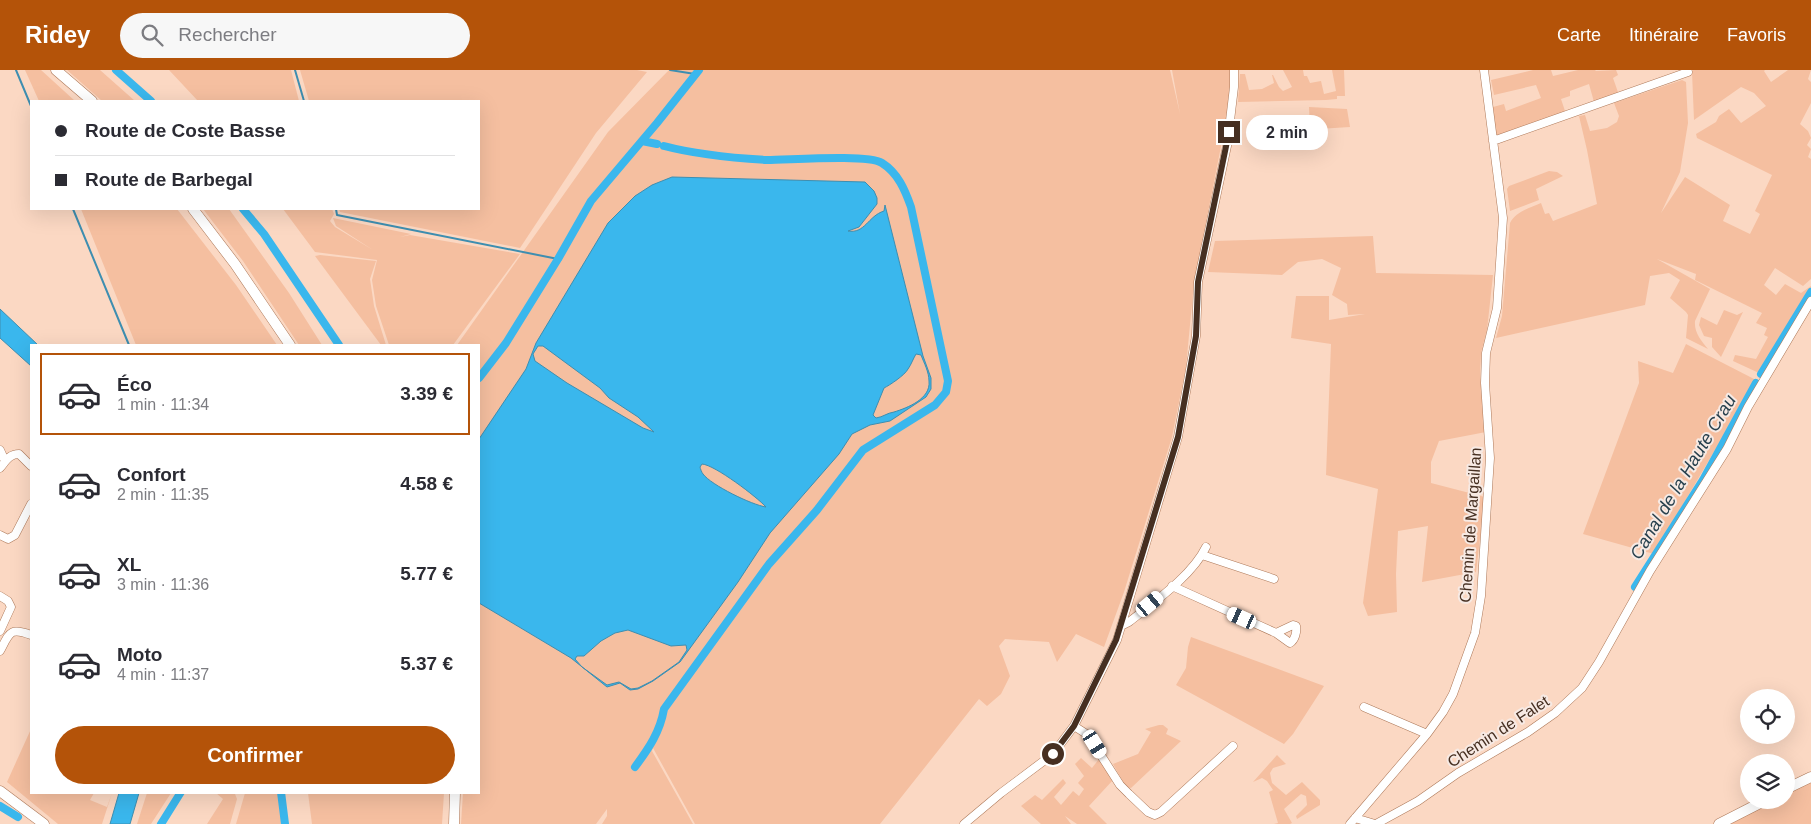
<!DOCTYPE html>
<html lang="fr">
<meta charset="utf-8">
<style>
:root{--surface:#fff;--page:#f7f7f7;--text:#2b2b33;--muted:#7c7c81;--line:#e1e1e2;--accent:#b45309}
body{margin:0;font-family:Arial,sans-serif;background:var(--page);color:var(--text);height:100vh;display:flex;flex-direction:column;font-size:19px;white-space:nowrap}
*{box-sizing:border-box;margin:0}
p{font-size:16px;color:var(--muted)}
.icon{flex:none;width:28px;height:28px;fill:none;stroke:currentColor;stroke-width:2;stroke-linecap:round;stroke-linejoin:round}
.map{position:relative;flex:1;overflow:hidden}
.sheet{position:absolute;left:30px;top:274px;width:450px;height:450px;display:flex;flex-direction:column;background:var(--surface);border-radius:0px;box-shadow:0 5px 20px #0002}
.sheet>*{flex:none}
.top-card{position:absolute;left:30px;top:30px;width:450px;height:110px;border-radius:0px;box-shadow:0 5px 20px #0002;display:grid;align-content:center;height:110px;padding:0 25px;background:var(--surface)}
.controls{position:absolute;left:1740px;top:619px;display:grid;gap:10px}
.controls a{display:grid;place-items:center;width:55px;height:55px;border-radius:50%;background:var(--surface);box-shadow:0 5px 20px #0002;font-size:25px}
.end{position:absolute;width:22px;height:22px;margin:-11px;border:6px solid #462f21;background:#fff;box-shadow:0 0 0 2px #fff}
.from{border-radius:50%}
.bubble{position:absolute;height:35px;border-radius:18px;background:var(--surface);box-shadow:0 5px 20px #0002;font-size:16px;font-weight:700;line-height:35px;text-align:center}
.car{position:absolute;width:15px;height:30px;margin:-15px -8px;border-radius:6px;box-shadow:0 0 4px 1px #0007;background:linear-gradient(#fff 24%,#345 0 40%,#fff 0 76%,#345 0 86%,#fff 0)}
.top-card b{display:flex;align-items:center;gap:18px;height:48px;font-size:19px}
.top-card b+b{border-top:1px solid var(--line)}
.top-card i{width:12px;height:12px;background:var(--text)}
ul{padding:9px 0 0;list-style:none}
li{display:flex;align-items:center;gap:15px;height:82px;margin:0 10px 8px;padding:0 15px;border:2px solid transparent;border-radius:0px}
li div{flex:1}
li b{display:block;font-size:19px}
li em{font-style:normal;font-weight:700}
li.on{border-color:var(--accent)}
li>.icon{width:45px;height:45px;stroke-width:1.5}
.primary-button{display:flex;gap:10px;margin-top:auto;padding:10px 25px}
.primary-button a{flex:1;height:58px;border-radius:30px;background:var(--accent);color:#fff;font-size:20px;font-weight:700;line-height:58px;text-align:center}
header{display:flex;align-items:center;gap:30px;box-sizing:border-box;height:70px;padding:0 25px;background:var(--accent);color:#fff}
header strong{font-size:24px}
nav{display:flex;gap:28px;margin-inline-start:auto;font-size:18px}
.search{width:350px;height:45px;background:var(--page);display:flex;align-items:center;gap:12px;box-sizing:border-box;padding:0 18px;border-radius:28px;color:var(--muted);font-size:19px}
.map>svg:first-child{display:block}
</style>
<header>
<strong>Ridey</strong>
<div class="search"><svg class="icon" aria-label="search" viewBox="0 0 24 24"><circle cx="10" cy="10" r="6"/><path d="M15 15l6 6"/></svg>Rechercher</div>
<nav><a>Carte</a><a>Itinéraire</a><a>Favoris</a></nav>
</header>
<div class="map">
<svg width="1811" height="754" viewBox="0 0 1811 754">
<rect width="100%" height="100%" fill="#fbd8c3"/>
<path fill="#f5bfa0" d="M25,0h16l34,31h-36z
M67,0h33l35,31h-33z
M169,0h122l8,31h-101z
M300,0h337l10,2 -51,61 -76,115 -180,-36 -1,-3h140v-108h-170z
M669,0h501l10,44 -8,-44h60l-6,51 -32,162 -8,84 -14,70 -48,155 -20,55 -28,-13 -19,28 -8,-20 -44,-3 -6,7 11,30 -9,18 -14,12 -8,-7 -99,125h-185l-42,-76 -1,3 41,73h-91l5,-8v-7l-11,15h-135l2,-31 16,-1v-447h-22l151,-213z
M1283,0h20l1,6h3l3,7 11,-2 3,13 12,-3 -4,-21h12l1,26h-8v3l-11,1 -88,2 2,-28h5l4,16 13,-1 12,-6 -2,-8h1l6,12 4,4 9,-4z
M1533,0h18l2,6 25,-6h17l1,1 20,-1 2,5 -5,3 6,17 -25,7 -5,-18 -19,7v5l-9,3 5,15 -68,23 -2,-2 -3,-28 11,-3 2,7 35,-13 -5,-13 -42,10 -3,-15z
M1693,0h72l-1,1 7,11 17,-12h23l-3,9 3,3v21l-11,21 8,7 3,7 -4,7 4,4 -3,8 3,2v120l-8,7 -28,-18 -11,17 12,10 9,-11 16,9 10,-7v4l-52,83 -26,-12 2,-6 21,4 12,-22 -4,-2 3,-7 -11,-5 6,-10 -67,-33 1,-6 -39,-15 53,30 -15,32c-1,12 6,19 13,28l-22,-11 2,-23 -2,-3 -16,-14 10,-18 -11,-7 -19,3 -5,29 -149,33 6,-22 8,-93c6,-12 20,-15 31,-20l4,11 4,-1 4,8 44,-17 -10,-54 -8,-34 6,-1 5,16 17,-3 10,-6 2,-6 -5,-13 68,-23 4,2 2,41 -8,49 -19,41 24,-36 45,28 -7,16 27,13 10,-20 -5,-3 17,-36 -75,-37 -1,-4 20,-12 3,-6 10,-7 12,14 25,-17 -12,-13 -13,-6 -47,33 -2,-48z
M1309,37l38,2 3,18 -32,2 -1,9 -6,1 -9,-10h8z
M1549,101l8,1 6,4 -27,13 3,11 -29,11 -3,-22 2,-3z
M81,139h96l59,76 41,60h-141z
M203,139h26l60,84 33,52h-23l-56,-84z
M283,139h49l2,5 -4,7 5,6 38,23 -37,-24 -3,-8 78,16 -11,3 10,-2 110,19 -67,91h-64l-13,-39 -4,-26 5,-20 -62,-8z
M1373,166l3,37 117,2 -6,55 -6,23 -1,24 6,55 -47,9 -8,21v21l54,14 -9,75 -54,10 6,-56 -30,5 -2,43 1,38 -29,4 -5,-13 15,-114 -52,-14 5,-131 -40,-6 5,-42h33v24l36,-6 -17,1 -1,-11 -15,-9 9,-27 -19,-9 -24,3 -16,13 -74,-3 7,-31z
M320,185l56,6 -6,18 4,27 12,39h-5l-66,-89z
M1724,240l13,5 6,-3 -22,45 -9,-10v-9l-8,-2 -5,-11 2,-8 16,8z
M1686,274l70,36 -102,174 -71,-20 56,-151 -1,-22 35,12z
M1191,567l133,49 -31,48 -9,10 -108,-59 10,-17 2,-21z
M1159,655h4l5,4 -2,5 15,7 -50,47 -5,-1 -13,-23 25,-10 13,-22 -6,-3z
M31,659v63l63,1 -4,7 17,7 5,-14 -10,31h-44l-51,-42z
M1277,685l9,9 -13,4 -3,5 2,10 14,12 16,-13 18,18v5l-23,14 -1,-3 11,-11 -1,-9 -5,-2 -17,15 8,14 -2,1h-16l4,-1 -9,-31 4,-2 -6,-9 -5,-3 -9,4z
M1081,688l11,10 7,-9 14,21 -24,26 18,18h-30l-12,-8 6,8h-30l-20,-18 14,-11 7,5 21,-21 3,4 -12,14 7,8 12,-14 6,5 5,-7 -6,-6 6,-7 -9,-12z
M1811,711v43h-82l46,-24h11v-6z
M147,723h24l-20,31h-14z
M216,723l19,1 2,5 -7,25h-23l16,-25z
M245,723h33l5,31h-47z
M308,723h136l-2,31h-130z"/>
<path fill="#3ab7ed" stroke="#3e8eb0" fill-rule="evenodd" d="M672,107l193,5 9,9 3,7v6l-18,23 -11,4c17,3 20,-15 36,-20l1,-6 38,151 8,22v11l-5,8 -36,24 -20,4 -18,9 -13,20 -69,79 -32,49 -58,80 -27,19 -15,8 -8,1 -10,-7 -13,4 -36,-29 -92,-55v-164l47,-70 10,-26 72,-120 27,-27 17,-11zM538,276h5l57,42 9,10 29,19 16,15 -11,-4 -76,-45 -32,-22 -2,-7zM916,284l5,1c3,8 8,17 8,26 2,18 -22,27 -35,31 -7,1 -11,5 -18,6l-3,-3 11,-27c6,-3 21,-13 24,-19 3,-4 5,-10 8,-15zM702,394c13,1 55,33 64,43 -14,-2 -55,-22 -63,-33 -1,-1 -3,-6 -3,-7zM628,560l43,16 15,-1 1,5 -8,12 -27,19 -14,7 -7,1 -12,-7 -12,3 -25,-18 -7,-8 2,-3h7l17,-15 14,-8z
M0,239l38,36h-7v21l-31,-28z
M119,723h20l-9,31h-20z"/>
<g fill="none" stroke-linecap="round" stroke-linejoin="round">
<path stroke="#3e8eb0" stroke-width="2" d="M16,0l15,36
M295,0l9,31
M670,0l25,4
M73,139l56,136
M336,139l1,6 221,44"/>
<path stroke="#3ab7ed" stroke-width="8" d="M116,0l35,31
M642,71l15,3
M243,139l21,25 75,111
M1761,304l50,-82
M479,308l27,-35 52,-84 33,-58 66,-78 42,-53
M1635,517l68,-107 53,-97
M635,697c14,-19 25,-35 29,-58l105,-145 48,-54 46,-60 72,-45 11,-13 2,-11 -37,-174c-6,-17 -13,-34 -29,-44 -15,-9 -92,-3 -115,-3 -34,-2 -69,-5 -103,-14
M281,722l4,32
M0,736l18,11
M161,754l20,-32"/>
<defs>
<path id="minor" d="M1493,71l195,-69
M0,380l5,11
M0,398c6,-7 9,-14 19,-14l12,12
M0,465l8,4 7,-4 16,-31
M1202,485l72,24
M1172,516l104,47 14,10c5,-3 7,-11 6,-17l-3,-1 -17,8
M0,526l8,5 3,6 -11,24
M1121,556l8,-4c25,-20 63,-46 77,-75
M0,581c10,-19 10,-24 31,-16
M1364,637l63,27
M1074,656l14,9 32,50 9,9 19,18 7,3 6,-3 72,-66
M1355,748l20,6
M964,754l37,-31 52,-39 21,-28 43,-86 61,-203 18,-101 2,-54 29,-136 7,-59v-17
M1350,754l77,-90 16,-22 10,-18 22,-61 6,-37 9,-138 -5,-75 1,-30 11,-45 6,-90 -19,-148
M1376,754l42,-23 40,-28 70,-41 27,-19 27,-25 17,-26 51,-91 77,-122 21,-42 63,-106"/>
<path id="major" d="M56,0l36,31
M193,139l42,55 55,81
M1786,719l25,-12
M0,721l44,33
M454,754l1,-32
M1719,754l47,-24"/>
</defs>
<use href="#minor" stroke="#ad7858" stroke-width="9"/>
<use href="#major" stroke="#ad7858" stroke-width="11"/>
<use href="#minor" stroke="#fff" stroke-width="8"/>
<use href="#major" stroke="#fff" stroke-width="10"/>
</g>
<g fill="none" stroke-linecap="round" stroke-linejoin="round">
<path stroke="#462f21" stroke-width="6" d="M1053,684l21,-28 42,-86 62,-203 18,-101 2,-54 31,-150"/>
</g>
<g text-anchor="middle" stroke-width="4" stroke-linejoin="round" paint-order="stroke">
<g font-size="16" fill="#462f21" stroke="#f7eae4">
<text transform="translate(1470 455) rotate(-86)" y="6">Chemin de Margaillan</text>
<text transform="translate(1498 661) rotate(-33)" y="6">Chemin de Falet</text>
</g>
<g font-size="18" font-style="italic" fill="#28414e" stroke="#f7eae4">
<text transform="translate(1683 407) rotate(-59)" y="6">Canal de la Haute Crau</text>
</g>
</g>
</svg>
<div class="controls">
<a><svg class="icon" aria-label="locate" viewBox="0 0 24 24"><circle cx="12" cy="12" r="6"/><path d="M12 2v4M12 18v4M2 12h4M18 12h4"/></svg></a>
<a><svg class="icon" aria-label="layers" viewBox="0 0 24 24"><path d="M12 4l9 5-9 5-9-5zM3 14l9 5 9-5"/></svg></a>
</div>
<i class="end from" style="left:1053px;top:684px"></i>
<i class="end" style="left:1229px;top:62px"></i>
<div class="bubble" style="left:1246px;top:45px;width:82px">2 min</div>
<i class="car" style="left:1150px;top:534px;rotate:50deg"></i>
<i class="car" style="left:1242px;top:548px;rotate:294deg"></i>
<i class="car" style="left:1095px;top:674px;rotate:148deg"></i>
<div class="top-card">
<b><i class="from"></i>Route de Coste Basse</b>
<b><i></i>Route de Barbegal</b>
</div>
<section class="sheet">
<ul>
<li class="on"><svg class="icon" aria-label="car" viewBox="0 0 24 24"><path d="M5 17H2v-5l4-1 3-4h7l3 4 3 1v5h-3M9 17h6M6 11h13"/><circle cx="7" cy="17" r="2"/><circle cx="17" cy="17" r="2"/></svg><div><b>Éco</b><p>1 min · 11:34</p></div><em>3.39 €</em></li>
<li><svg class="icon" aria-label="car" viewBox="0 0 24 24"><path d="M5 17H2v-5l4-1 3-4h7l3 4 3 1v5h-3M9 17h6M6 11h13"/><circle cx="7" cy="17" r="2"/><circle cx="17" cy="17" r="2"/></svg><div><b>Confort</b><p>2 min · 11:35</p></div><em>4.58 €</em></li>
<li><svg class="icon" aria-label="car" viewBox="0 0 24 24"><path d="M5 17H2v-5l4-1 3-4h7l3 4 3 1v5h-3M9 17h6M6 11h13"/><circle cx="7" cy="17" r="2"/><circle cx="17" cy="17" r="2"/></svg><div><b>XL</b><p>3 min · 11:36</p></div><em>5.77 €</em></li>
<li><svg class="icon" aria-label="car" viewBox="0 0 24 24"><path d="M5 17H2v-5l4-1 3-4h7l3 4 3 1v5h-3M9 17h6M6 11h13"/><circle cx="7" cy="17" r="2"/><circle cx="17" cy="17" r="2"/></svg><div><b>Moto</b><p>4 min · 11:37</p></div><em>5.37 €</em></li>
</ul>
<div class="primary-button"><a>Confirmer</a></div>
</section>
</div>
